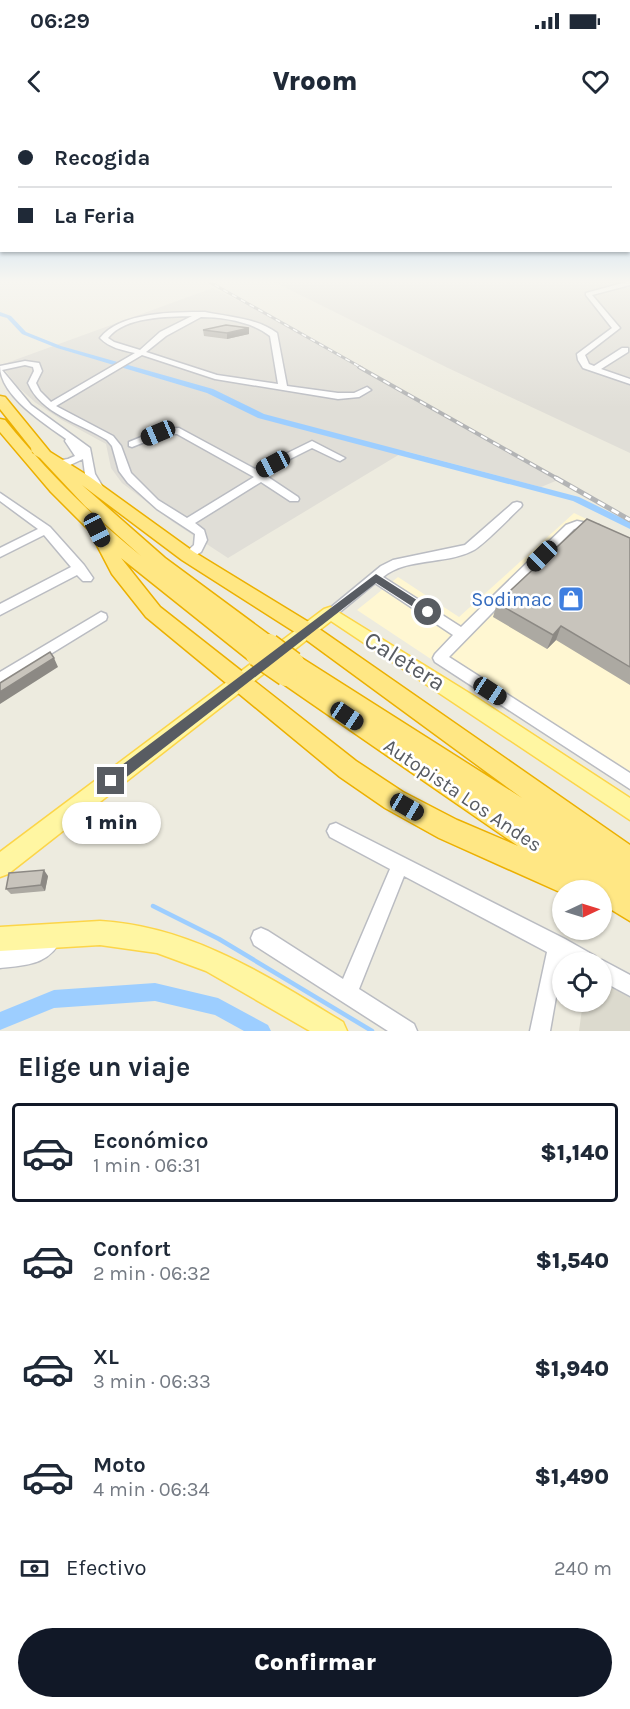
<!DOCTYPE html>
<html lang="es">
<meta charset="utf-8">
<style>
:root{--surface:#fff;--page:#f2f2f3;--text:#1f2937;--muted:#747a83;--line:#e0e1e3;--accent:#111827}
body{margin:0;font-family:Karla,sans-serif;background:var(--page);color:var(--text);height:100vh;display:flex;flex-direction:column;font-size:22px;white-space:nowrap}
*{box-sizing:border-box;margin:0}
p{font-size:20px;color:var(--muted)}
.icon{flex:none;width:33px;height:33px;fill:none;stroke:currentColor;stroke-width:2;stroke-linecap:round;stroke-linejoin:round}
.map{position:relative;height:911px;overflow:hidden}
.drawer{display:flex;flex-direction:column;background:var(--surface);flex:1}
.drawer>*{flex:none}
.guide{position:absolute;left:0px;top:0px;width:630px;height:132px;box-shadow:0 2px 4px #0004;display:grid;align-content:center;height:132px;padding:0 18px;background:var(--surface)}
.needle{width:39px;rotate:86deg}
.fabs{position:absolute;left:552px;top:760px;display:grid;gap:12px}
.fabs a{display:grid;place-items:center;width:60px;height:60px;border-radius:50%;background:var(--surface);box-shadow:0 2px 4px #0004;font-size:30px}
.end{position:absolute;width:27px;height:27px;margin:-14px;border:8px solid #585c62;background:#fff;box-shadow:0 0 0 3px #fff}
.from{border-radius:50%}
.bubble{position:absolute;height:42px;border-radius:21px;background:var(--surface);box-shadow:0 2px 4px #0004;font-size:20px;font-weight:800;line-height:42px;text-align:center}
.car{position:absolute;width:18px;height:36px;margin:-18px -9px;border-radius:8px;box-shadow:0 0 4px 2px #0007;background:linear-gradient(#222 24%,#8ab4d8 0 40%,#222 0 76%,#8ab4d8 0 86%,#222 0)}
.guide b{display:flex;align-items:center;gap:21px;height:57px;font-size:22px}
.guide b+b{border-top:2px solid var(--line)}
.guide i{width:15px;height:15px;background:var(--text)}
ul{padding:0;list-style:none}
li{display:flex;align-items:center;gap:18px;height:99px;margin:0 12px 9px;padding:0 6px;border:3px solid transparent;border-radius:6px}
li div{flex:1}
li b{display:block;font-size:22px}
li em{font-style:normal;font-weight:800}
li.selected{border-color:var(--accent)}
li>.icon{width:54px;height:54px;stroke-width:1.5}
h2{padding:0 18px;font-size:27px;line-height:72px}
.pay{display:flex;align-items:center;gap:15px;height:66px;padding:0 18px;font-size:22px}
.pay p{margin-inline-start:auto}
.cta{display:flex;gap:12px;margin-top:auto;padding:12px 18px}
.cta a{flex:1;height:69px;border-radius:36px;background:var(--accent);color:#fff;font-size:24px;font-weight:800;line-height:69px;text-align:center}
.status{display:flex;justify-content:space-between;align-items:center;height:42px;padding:0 30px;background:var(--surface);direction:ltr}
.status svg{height:16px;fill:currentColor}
header{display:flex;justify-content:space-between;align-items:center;height:78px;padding:0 18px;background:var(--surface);font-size:27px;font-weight:800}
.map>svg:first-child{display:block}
</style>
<div class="status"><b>06:29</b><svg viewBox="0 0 49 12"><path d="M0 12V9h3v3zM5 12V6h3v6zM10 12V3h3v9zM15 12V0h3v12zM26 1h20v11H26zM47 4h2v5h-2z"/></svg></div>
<header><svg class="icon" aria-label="back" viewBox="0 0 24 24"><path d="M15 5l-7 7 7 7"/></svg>Vroom<svg class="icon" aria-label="heart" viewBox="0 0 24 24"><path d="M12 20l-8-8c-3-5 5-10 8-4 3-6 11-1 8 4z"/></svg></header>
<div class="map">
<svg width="630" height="911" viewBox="0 0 630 911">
<rect width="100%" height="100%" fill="#edebdf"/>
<path fill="#fff7d2" d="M574,393l56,27v251l-273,-181 41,-33 61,40z"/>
<path fill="#e0ded7" d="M270,160h360v173l-182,-85z
M213,168l42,21 303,171 -17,7 -136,-36 -177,107 -55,-36 -51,-39 -11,-15 -5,-24 -44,-24 -26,-17 -18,-16 -17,-22z"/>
<path fill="#dcdace" d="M602,858l28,16v37h-51l4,-29h19z"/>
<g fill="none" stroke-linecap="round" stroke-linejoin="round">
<path stroke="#9dceff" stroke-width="4.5" d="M153,786l66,33 153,92"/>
<path fill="#9dceff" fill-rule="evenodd" d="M0,192l11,4 15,16 35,14 152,43 51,25 315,83 51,25v7l-57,-28 -315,-83 -51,-25 -150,-45 -35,-14 -15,-16 -7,-2z
M155,863l63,15 50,27 3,6h-27l-29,-16 -60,-14 -101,7 -54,22v-18l54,-22z"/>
<defs>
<path id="minor" d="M630,161v4l-38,10 28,33 -35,27 4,9 5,2 28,-18h6v4l-27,17 29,10v5l-47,-16 -5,-8 -1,-6 35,-26 -26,-33v-2z
M205,192c23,5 52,6 72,21l10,53 51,7h16l13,-6 4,3 -12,7 -21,2 -123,-20 -73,-24 -86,51 57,30 8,10 10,27 27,27 29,18 67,-41 -77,-43h-12l-33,13 -3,-1v-4l32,-13 18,-1 76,41 57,-28 33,17 -5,3 -3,-1 -25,-12 -50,25 36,24 1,2 -1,2h-8l-29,-19 -66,41 9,7 3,10 -6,12 -13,8 -6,-4 12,-11 1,-11 -38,-25 -29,-26 -9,-12 -7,-25 -5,-6c-27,-17 -66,-26 -79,-57l6,-12 -1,-4 -8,-2 -23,5 29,35 59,43 5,26 9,15 -5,3 -4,-1 -10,-17 -2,-15 -13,6h-14v-4l12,-2 7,-3 -10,-15 1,-2c-22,-16 -66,-43 -66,-73l25,-5 14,2 3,8 -6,12 4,8 11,11 84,-49c-13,-3 -25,-5 -35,-15 20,-26 74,-26 105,-26zM192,196l-32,16 -20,18 -26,-8 -6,-4c17,-22 59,-21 84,-22zM201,197c22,0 52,5 69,19l8,48 -61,-9 -71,-23 20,-16z
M0,373l50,34 34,38 9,13 -2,3h-8l-6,-6 -77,40v-11l71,-37 -27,-32 -44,22v-9l38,-19 -38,-28z
M517,382l4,1 1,2 -1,2c-11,10 -38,39 -49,44 -28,14 -64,6 -89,26l78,50 105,-102 11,-4 22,4 2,2 -2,2c-9,3 -17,-3 -25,0l-125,128 181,116v16l-195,-127 -2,-4 2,-4 18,-19 -78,-52 -40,33h-10l-1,-3 57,-47 12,-6 72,-15 48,-42z
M101,492l5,2 1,3 -1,3 -106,65v-13z
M336,703l229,116 30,17 2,6 5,-2 28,15v21l-28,-15v-18h-34l-3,-2 -3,2 -12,68h-20l17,-79 -143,-76 -45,113 55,35 3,7h-29l-134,-86 -3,-7 3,-7 7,-3 7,3 75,48 47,-110 -60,-32 -3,-6 3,-6z
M53,806l7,3 3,7c-13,29 -35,29 -63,32v-20c12,-1 29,1 39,-8 6,-5 6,-10 14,-14z"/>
<path id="major" d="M330,487l144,89 156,102v22l-299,-199 -323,253 -8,3v-25l324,-243z
M100,801c91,5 167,55 243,101l4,9h-37l-104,-60 -49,-18 -57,-8 -100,6v-24z"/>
<path id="highway" d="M0,276l5,1 45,55 40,25 104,75 121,74 315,219v76l-28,-17v-13l-40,2 -123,-55 -54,-30 -45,-31 -194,-160 -34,-43 -23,-44 -38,-38 -51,-60v-13l5,1c41,50 85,95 136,136l-56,-50 -45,-48 -8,-5 -1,-5 -31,-39zM82,365l100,75 119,76 221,162 -222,-141 -7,-2 -7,2 -3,6 2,4 -6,2 -3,6 3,6 239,165 -61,-26 -54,-28 -47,-31 -196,-154 -39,-49 129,103 7,2 7,-2 3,-6 -2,-3 11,-2 3,-5 -3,-5 -111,-82z"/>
</defs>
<use href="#minor" stroke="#babcc2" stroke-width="3"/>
<use href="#major" stroke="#fcd549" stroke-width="3"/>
<use href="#highway" stroke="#ecb000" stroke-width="3"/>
<use href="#minor" fill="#fff" fill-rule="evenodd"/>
<use href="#major" fill="#fff6a2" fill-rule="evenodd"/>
<use href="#highway" fill="#ffe784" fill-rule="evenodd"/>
<defs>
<path id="rail-far2" d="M206,160l156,88"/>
<path id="rail-far1" d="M359,247l199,112"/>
<path id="rail" d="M556,358l74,42"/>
</defs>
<use href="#rail-far2" stroke="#b3b4b5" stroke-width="3"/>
<use href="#rail-far1" stroke="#b3b4b5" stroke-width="4"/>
<use href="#rail" stroke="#b3b4b5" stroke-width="5"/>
<use href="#rail-far2" stroke="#fff" stroke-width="1.5" stroke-dasharray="5" stroke-linecap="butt"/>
<use href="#rail-far1" stroke="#fff" stroke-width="2" stroke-dasharray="7" stroke-linecap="butt"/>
<use href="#rail" stroke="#fff" stroke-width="3" stroke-dasharray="8" stroke-linecap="butt"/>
<defs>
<path id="highway-bridge" d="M269,525l24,18
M257,535l29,20"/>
</defs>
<use href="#highway-bridge" stroke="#ecb000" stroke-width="25" stroke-linecap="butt"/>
<use href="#highway-bridge" stroke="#ffe784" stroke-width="22"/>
</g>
<path fill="#aca9a2" d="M249,208v6l-22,5 -23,-3 -1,-6z
M630,418v147l-74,-45 -9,9 -54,-32 4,-14z
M48,756l-3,15 -34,3 -5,-5z"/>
<path fill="#8c8984" d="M249,208v6l-22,5v-6z
M561,506l-5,14 -9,9 6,-14z
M54,538l4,9 -58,37v-12z
M44,750l4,6 -3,15 -4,-6z"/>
<path fill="#c8c4bc" stroke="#8c8984" stroke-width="1.5" d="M226,205l23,3 -22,5 -24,-3z
M587,399l43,19v129l-69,-41 -8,9 -56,-32z
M50,532l4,6 -54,34v-9z
M44,750l-3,15 -35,4 3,-16z"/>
<linearGradient id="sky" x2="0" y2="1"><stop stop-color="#8abef1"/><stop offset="0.56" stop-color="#f7f6f1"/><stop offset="1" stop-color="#f7f6f1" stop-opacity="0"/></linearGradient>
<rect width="630" height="288" fill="url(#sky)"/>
<path fill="#585c62" d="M376,454l55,35v5h-7l-48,-31 -261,203h-9l-2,-5 2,-4z"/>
<defs>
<symbol id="shop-square" viewBox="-11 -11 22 22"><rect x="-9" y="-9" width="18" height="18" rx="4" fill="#3f7fe0" stroke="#fff"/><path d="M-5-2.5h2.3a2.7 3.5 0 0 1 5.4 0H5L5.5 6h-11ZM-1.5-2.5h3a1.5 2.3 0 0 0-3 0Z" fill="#fff"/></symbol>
</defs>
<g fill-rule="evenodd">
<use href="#shop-square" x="556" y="464" width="30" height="30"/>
</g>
<g text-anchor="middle" stroke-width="5" stroke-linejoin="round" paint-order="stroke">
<g font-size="20" fill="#366cbe" stroke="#fff" text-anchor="end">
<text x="552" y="486">Sodimac</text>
</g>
<g font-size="20" fill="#585c62" stroke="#fff">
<text transform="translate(463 675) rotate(34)" y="7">Autopista Los Andes</text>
</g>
<g font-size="24" fill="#585c62" stroke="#fff">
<text transform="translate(405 541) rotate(32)" y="8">Caletera</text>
</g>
</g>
</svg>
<div class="fabs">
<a><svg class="needle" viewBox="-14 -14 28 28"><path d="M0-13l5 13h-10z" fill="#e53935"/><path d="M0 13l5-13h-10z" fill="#747a83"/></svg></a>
<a><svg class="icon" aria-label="locate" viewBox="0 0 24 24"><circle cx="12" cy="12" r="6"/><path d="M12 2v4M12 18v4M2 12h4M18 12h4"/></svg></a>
</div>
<i class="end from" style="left:428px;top:492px"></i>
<i class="end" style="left:111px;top:661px"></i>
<div class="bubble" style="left:62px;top:682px;width:99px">1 min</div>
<i class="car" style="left:158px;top:313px;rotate:247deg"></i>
<i class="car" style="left:273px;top:344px;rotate:242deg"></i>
<i class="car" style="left:97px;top:410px;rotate:153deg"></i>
<i class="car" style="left:542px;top:436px;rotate:225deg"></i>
<i class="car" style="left:490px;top:571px;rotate:123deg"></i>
<i class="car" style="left:347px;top:596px;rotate:124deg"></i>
<i class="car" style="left:407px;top:687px;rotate:120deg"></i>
<div class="guide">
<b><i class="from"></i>Recogida</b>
<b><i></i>La Feria</b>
</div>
</div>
<section class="drawer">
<h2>Elige un viaje</h2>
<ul>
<li class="selected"><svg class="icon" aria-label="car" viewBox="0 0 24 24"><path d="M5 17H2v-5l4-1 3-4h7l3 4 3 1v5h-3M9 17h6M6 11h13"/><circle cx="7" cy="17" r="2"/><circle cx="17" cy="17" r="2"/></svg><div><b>Económico</b><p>1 min · 06:31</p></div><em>$1,140</em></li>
<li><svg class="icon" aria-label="car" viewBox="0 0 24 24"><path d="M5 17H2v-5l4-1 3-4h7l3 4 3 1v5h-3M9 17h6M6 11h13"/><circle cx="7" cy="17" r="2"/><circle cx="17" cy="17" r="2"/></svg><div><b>Confort</b><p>2 min · 06:32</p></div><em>$1,540</em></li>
<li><svg class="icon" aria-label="car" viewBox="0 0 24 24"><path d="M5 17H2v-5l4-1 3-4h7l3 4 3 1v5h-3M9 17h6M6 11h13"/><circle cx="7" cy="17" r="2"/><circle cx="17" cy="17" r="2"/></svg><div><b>XL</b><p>3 min · 06:33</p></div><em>$1,940</em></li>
<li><svg class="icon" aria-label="car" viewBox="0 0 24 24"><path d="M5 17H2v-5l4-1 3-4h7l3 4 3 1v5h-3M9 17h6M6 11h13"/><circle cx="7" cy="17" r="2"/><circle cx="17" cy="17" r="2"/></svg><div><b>Moto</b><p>4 min · 06:34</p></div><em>$1,490</em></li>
</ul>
<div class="pay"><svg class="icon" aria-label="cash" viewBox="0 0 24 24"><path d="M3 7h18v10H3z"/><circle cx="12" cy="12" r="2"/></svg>Efectivo<p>240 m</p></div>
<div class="cta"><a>Confirmar</a></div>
</section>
